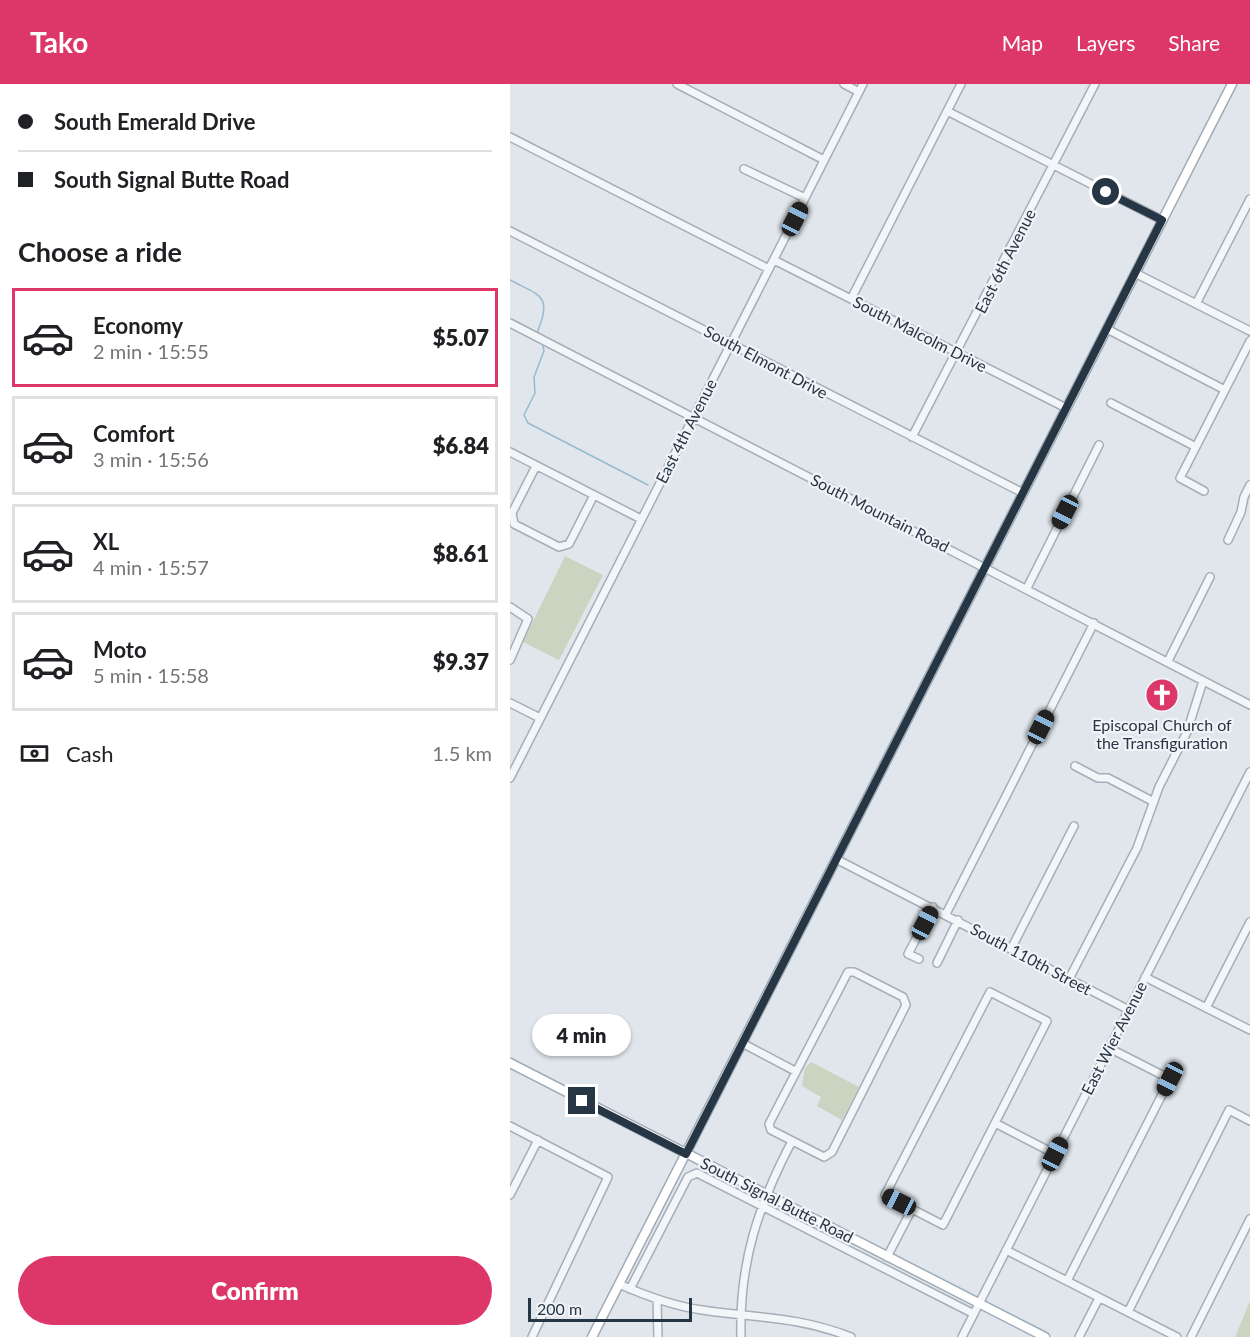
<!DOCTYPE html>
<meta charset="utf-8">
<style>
:root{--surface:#fff;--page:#f2f2f2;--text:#202124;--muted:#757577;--line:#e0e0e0;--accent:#dd3769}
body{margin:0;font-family:Lato,sans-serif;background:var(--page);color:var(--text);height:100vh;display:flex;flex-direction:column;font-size:22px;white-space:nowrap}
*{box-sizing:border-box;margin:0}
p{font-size:20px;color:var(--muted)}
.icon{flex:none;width:33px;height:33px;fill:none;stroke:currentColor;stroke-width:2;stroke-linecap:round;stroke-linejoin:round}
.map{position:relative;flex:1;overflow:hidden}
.side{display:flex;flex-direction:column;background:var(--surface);width:510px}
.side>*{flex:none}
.banner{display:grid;align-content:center;height:132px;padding:0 18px;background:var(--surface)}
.scale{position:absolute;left:18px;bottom:15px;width:164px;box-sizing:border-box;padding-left:6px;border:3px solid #273644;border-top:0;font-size:16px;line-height:21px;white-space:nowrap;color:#273644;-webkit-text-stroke:4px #f0f4f8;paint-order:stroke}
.end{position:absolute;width:27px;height:27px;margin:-14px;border:8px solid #273644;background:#fff;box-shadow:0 0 0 3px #fff}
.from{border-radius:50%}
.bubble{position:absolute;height:42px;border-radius:21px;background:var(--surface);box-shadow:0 2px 4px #0004;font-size:20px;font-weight:800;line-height:42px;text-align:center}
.car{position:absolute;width:18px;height:36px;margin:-18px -9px;border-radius:8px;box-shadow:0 0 4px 2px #0007;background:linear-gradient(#222 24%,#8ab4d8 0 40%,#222 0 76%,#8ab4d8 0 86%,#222 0)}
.banner b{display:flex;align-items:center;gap:21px;height:57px;font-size:22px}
.banner b+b{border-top:2px solid var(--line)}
.banner i{width:15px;height:15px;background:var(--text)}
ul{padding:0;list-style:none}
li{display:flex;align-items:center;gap:18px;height:99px;margin:0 12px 9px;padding:0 6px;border:3px solid var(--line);border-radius:0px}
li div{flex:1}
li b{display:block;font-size:22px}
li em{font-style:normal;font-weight:800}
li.selected{border-color:var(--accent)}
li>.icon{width:54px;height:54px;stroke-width:1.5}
h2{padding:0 18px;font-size:27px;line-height:72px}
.pay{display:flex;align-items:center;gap:15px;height:66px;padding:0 18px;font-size:22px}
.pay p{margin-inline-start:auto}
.primary-button{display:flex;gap:12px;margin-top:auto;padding:12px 18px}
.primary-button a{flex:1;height:69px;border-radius:36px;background:var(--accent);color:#fff;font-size:24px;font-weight:800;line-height:69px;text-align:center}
header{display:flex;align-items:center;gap:36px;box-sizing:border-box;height:84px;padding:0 30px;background:var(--accent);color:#fff}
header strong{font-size:28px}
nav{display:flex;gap:33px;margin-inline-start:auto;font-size:21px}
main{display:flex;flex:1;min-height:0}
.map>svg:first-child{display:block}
</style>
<header>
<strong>Tako</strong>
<nav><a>Map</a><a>Layers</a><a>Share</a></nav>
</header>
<main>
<section class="side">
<div class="banner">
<b><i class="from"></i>South Emerald Drive</b>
<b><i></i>South Signal Butte Road</b>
</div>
<h2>Choose a ride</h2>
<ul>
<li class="selected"><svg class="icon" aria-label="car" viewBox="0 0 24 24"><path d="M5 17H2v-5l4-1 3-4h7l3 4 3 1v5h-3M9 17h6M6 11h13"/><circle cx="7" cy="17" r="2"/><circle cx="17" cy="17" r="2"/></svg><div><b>Economy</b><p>2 min · 15:55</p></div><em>$5.07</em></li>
<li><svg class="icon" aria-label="car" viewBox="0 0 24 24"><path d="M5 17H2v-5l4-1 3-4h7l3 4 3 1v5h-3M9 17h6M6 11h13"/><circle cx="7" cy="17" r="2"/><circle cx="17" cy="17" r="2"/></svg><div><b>Comfort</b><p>3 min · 15:56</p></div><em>$6.84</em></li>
<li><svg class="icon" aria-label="car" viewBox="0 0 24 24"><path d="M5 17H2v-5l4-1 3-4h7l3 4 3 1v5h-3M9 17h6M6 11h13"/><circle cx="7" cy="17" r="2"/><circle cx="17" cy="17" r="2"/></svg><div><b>XL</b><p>4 min · 15:57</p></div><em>$8.61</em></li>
<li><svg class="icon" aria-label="car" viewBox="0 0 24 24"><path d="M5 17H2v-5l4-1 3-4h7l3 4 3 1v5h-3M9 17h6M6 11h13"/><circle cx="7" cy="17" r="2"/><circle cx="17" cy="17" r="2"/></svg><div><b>Moto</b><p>5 min · 15:58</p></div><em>$9.37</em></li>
</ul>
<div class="pay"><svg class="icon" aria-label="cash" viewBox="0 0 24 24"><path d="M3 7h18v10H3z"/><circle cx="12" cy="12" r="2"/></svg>Cash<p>1.5 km</p></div>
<div class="primary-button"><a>Confirm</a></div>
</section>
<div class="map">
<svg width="740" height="1253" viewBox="0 0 740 1253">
<rect width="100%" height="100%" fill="#e0e6eb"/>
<path fill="#c9d5c0" d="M55,472l38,19 -44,85 -36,-18z
M301,978l48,25 -17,33 -25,-14 4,-9 -19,-11 3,-18z
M740,1217v36h-15z"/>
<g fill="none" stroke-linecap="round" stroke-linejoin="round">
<path stroke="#97bacf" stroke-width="1.5" d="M0,196c28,15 43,15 28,50l1,5
M32,258l2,9 -10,26 1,16 -11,22 4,8 120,62"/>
<defs>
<path id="minor" d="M167,0l147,76
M334,0l15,8
M437,27l215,109
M0,53l259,132
M234,85l61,29
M0,147l513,262
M264,176l292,148
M625,189l115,58
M341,215l110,-215
M686,220l54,-105
M0,239l740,382
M597,245l118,61
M601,319l85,44
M402,353l183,-353
M0,368l131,67
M26,382l-24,47 2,11 45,23 10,-3 25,-49
M694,407l-24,-13 70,-137
M718,456l13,-28 3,-15 6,-12
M517,504l72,-143
M0,523l18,12 -18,41
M658,577l42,-84
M0,619l30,15
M565,682l23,12h10l46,24
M0,694l353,-694
M326,775l293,151
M436,830l148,-291
M501,865l63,-123
M409,875l-11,-5 25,-47
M427,879l21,-43
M338,888h6l49,25 3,8 -74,147 -8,5 -53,-27 -2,-6z
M635,893l105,53
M559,895l68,-131 22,-61 28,-55 16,-51
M480,908l57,29 -104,204 -58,-30z
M696,924l44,-86
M232,959l53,28
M485,1039l60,31
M0,1042l98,51 -76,160
M0,1111l28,-55
M496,1166l171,87
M377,1173l25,-48
M557,1197l103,-202 -61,-31
M109,1200c27,12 54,22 83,26 54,8 95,6 149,27
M120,1205l58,-112 9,-4 277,141
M147,1216l1,37
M618,1228l101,-202 21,11
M231,1253c-2,-74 17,-131 51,-196
M452,1253l288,-565
M569,1253l20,-39
M681,1253l59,-118"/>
<path id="major" d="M0,979l535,274
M82,1253l640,-1253"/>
</defs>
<use href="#minor" stroke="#a5aeb6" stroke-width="10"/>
<use href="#major" stroke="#9eacb8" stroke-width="11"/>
<use href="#minor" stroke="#f3f6f8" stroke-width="7"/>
<use href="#major" stroke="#fff" stroke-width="8"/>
</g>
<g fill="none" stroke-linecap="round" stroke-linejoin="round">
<path stroke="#273644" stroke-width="8" d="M72,1017l104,53 476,-934 -56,-28"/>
</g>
<defs>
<symbol id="church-disc" viewBox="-11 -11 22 22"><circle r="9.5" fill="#dd3769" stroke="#f0f4f8"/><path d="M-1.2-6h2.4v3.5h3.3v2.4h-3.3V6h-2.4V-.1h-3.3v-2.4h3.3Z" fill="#fff"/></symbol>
</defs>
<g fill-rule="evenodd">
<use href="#church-disc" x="633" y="592" width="38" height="38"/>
</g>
<g text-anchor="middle" stroke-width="4.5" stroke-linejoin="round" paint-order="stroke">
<g font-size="16" fill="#273644" stroke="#f0f4f8">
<text transform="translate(495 177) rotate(-63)" y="6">East 6th Avenue</text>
<text transform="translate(410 250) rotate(27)" y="6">South Malcolm Drive</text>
<text transform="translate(256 278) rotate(28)" y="6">South Elmont Drive</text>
<text transform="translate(176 347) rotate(-63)" y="6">East 4th Avenue</text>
<text transform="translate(370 429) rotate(27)" y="6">South Mountain Road</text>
<text transform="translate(521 875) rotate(28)" y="6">South 110th Street</text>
<text transform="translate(604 954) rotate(-63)" y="6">East Wier Avenue</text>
<text transform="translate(267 1116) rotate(27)" y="6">South Signal Butte Road</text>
</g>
<g font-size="16" fill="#273644" stroke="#f0f4f8">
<text x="652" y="647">Episcopal Church of<tspan x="652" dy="18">the Transfiguration</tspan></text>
</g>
</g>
</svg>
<div class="scale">200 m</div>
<i class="end from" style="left:596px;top:108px"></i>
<i class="end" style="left:72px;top:1017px"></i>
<div class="bubble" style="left:22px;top:930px;width:99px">4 min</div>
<i class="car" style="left:285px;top:135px;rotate:27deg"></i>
<i class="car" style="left:555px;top:428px;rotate:207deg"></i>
<i class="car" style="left:531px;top:643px;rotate:27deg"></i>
<i class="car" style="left:415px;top:839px;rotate:28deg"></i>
<i class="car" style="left:660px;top:995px;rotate:207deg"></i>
<i class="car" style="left:545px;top:1070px;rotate:27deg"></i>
<i class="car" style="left:389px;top:1118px;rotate:297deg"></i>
</div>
</main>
